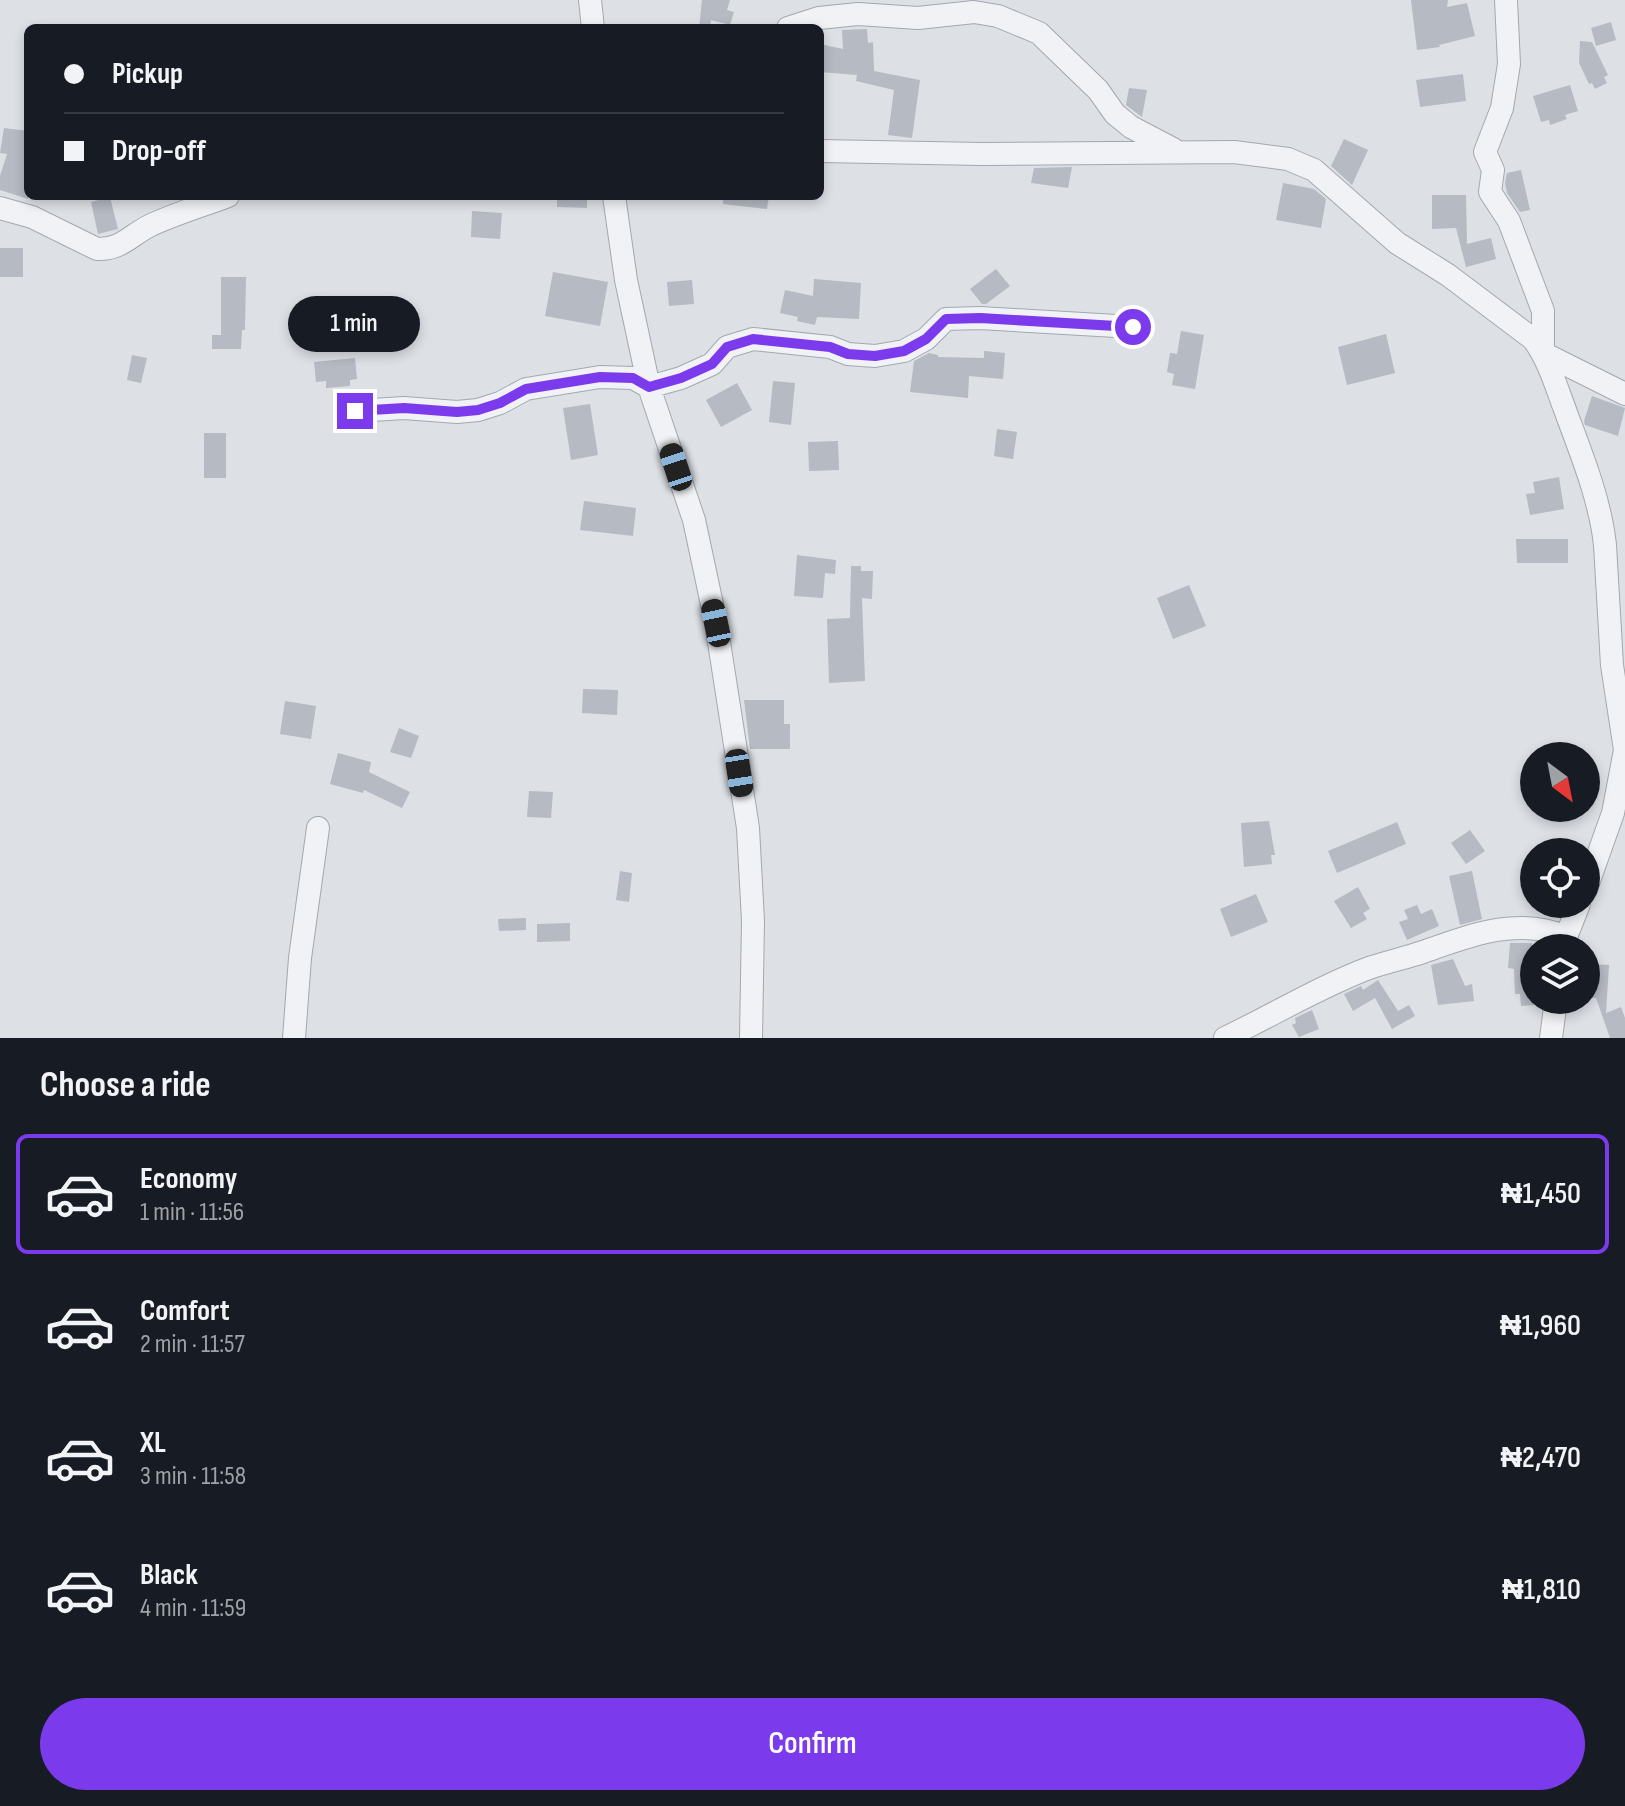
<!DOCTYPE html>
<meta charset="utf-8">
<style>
:root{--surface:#171b24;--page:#20242c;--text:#f1f3f6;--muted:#9ea1a6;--line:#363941;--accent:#7c3aed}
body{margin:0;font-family:"Sofia Sans Condensed",sans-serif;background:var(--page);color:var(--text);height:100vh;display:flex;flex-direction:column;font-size:30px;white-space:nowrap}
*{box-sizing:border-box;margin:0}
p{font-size:26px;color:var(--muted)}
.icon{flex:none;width:44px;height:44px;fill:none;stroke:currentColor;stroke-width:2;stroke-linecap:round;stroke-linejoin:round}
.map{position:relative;height:1038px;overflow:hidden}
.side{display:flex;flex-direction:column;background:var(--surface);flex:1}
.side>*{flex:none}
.hud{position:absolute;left:24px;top:24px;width:800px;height:176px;border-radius:12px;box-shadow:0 4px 12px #0003;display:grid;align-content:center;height:176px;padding:0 40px;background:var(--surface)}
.needle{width:52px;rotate:148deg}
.tools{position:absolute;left:1520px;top:742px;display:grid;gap:16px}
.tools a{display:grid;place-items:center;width:80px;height:80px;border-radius:50%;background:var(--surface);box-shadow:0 4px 12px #0003;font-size:40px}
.end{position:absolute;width:36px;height:36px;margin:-18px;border:10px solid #7c3aed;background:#fff;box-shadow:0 0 0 4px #fff}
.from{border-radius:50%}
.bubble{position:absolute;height:56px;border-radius:28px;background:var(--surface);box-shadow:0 4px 12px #0003;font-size:26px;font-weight:600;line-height:56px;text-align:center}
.car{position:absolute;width:24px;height:48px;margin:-24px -12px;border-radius:10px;box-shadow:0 0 6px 2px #0007;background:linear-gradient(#222 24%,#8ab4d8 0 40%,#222 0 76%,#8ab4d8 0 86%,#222 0)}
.hud b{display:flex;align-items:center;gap:28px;height:76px;font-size:30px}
.hud b+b{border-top:2px solid var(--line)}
.hud i{width:20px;height:20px;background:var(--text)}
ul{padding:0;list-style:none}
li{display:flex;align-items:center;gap:24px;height:120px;margin:0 16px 12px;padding:0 24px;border:4px solid transparent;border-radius:12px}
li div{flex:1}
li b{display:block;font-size:30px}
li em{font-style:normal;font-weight:600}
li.selected{border-color:var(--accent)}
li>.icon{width:72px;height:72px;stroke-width:1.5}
h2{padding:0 40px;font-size:36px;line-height:96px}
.button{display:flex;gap:16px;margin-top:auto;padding:16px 40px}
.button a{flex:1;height:92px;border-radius:48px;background:var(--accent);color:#fff;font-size:32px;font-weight:600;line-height:92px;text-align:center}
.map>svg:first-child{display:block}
</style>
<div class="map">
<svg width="1625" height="1038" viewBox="0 0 1625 1038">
<rect width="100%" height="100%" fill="#dde1e6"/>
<path fill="#b5bac3" d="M702,0h28l-3,10 7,2 -4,13 -19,-5 -1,8h-11z
M1411,0h37l-1,7 20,-4 8,33 -36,9 1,2 -23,3z
M1611,22l5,18 -20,6 -5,-18z
M867,29l1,14 5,-1 1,29 46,9 -8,58 -24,-3 6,-45 -38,-9 1,-6 -37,-3v-28l23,5 -1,-19z
M1580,41l12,1 16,33 -4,2 3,6 -12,6 -3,-6 -3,1 -10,-21z
M1463,74l3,27 -46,6 -4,-27z
M1570,85l8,26 -13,4 2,4 -17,6 -1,-5 -8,2 -8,-26z
M1129,88l18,2 -5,27 -16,-12z
M4,128l24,3v68l-28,-9v-14l7,-22 -7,-1z
M1344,139l24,11 -16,35 -21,-19z
M1072,167l-4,21 -37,-5 3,-15z
M1521,170l9,40 -10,2 -13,-19 -2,-10 2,-10z
M1283,183l31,6 12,10 -5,29 -45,-8z
M1432,195h34l1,49 24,-6 5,21 -30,8 -10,-39 -24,1z
M557,196h30v12l-30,-1z
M723,196h46l-2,13 -44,-5z
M110,197l8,32 -20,5 -7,-32z
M472,211l30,2 -2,26 -29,-2z
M0,248h23v29h-23z
M996,269l14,17 -24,18h-4l-12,-15z
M553,272l55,10 -8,44 -55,-10z
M221,277h25l-1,53h-3l-1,19h-29v-14h9z
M814,279l47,4 -2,36 -42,-2 -2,8 -18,-4 1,-4 -18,-4 5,-23 28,6z
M692,280l2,24 -25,2 -2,-24z
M329,312l18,2 -4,29 -18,-3z
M1181,331l23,4 -9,54 -23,-4 2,-11 -7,-2 3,-19 7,1z
M1386,334l9,39 -48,12 -9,-38z
M984,351l21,2 -2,26 -34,-3 -1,22 -58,-6 4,-31 15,-8 9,2v2l46,1z
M132,355l15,3 -6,25 -14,-3z
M355,358l2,21 -7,1v6l-24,2v-7l-10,1 -2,-20z
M773,381l22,2 -4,42 -22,-3z
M737,383l15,27 -31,17 -15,-27z
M1592,396l33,12 -7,28 -33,-11 -1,-4z
M590,404l8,51 -27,5 -8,-52z
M997,429l20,3 -4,27 -19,-3z
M204,433h22v45h-22z
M838,441l1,29 -30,1 -1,-29z
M1559,477l5,32 -34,6 -4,-21 9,-1 -2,-11z
M584,501l52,7 -3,28 -53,-6z
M1516,539h52v24h-51z
M797,555l39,5 -1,14 -10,-1 -2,25 -29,-2z
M851,566h10v5h12l-1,28 -10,-1 3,83 -36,2 -2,-64 23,-1z
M1189,585l17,41 -33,13 -16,-41z
M583,689l35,1 -1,25 -35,-2z
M744,700h40v24h6v25h-40z
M285,701l31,5 -5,33 -31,-5z
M399,728l20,8 -8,22 -21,-6z
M338,753l33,9 -2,10 41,20 -8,16 -38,-18 -1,3 -33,-9z
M529,791l24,1 -2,26 -24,-1z
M1269,821l6,34h-4l1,9 -28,3 -3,-44z
M1397,822l9,22 -69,29 -9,-22z
M1470,830l15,21 -19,13 -15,-21z
M620,871l12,2 -3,29 -13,-2z
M1472,871l10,48 -22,6 -11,-49z
M1358,887l12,22 -7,4 4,6 -16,9 -17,-27z
M1256,894l12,28 -37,15 -11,-28z
M1417,905l4,9 11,-5 7,17 -32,14 -8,-18 9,-3 -4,-9z
M526,918v12l-27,1 -1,-12z
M570,923v18l-33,1v-18z
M1510,943h22l2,62 -13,1 -1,-12h-5l-1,-25 -6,-1z
M1453,959l12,27 7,-2 2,17 -36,4 -7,-40z
M1588,964l21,1 -3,48 15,-6 4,11v20h-15l-14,-40h-10z
M1378,980l20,31 11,-6 6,11 -23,13 -17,-31 -22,13 -9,-17 17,-8 2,4z
M1312,1010l7,19 -20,8 -7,-12 4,-2 -1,-5z"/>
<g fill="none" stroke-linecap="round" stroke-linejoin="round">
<defs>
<path id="minor" d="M590,0l3,28
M1506,0l3,64 -7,44 -17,44 8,18 -3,22 19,29 34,90v42
M788,28l31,-10 39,-4 60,4 56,-6 24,4 41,17 59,57 17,24 16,13 42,22
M820,151l162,3 252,-2 54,7 26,11 83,73 51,32 85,64c15,20 22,44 31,68 16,44 36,91 41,138l7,120 13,85 -12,63 -27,76
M614,196l12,84 23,107 45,133 22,103 32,205 5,93 -2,117
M0,208l32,9 65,32c23,1 33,-13 52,-23 25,-12 53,-20 79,-30
M1543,353l82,41
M355,411l49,-3 53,4 21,-2 22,-7 26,-14 74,-12 33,1 16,9 32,-9 31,-14 15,-17 26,-8 77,8 18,7 27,2 29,-5 22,-12 20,-20 34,-1 153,9
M1564,948l2,-11 13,-33
M294,1038l6,-80 18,-130
M1225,1038c48,-23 94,-51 144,-70 18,-6 36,-10 54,-16 46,-16 94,-36 143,-15
M1551,1038l5,-38"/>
</defs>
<use href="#minor" stroke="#a3a8b0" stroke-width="24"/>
<use href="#minor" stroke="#f0f2f5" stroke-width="22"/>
</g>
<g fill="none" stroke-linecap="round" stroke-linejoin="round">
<path stroke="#7c3aed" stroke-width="10" d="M355,411l49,-3 53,4 21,-2 22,-7 26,-14 74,-12 33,1 16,9 32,-9 31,-14 15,-17 26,-8 77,8 18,7 27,2 29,-5 22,-12 20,-20 34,-1 153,9"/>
</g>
</svg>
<div class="tools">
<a><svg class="needle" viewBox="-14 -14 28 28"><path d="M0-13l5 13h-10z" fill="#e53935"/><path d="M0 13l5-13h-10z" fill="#9ea1a6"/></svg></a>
<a><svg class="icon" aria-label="locate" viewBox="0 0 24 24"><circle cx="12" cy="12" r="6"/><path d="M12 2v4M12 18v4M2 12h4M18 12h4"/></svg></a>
<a><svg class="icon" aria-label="layers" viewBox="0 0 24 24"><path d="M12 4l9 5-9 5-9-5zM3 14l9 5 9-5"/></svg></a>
</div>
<i class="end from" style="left:1133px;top:327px"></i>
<i class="end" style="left:355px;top:411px"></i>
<div class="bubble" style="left:288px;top:296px;width:132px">1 min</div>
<i class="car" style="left:676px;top:467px;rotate:342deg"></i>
<i class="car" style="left:716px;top:623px;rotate:348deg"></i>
<i class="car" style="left:739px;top:773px;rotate:171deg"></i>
<div class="hud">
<b><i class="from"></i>Pickup</b>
<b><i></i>Drop-off</b>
</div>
</div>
<section class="side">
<h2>Choose a ride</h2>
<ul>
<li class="selected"><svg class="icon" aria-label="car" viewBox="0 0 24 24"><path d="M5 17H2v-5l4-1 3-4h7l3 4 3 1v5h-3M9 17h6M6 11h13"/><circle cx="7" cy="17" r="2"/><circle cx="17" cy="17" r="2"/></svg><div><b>Economy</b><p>1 min · 11:56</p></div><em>₦1,450</em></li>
<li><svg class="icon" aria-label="car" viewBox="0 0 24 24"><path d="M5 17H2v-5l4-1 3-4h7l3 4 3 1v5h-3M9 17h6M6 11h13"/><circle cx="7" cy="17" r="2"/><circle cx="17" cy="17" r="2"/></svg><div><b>Comfort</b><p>2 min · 11:57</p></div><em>₦1,960</em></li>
<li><svg class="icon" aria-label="car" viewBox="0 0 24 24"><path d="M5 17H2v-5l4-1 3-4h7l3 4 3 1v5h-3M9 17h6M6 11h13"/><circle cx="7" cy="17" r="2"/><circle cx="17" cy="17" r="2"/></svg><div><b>XL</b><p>3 min · 11:58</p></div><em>₦2,470</em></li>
<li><svg class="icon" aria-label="car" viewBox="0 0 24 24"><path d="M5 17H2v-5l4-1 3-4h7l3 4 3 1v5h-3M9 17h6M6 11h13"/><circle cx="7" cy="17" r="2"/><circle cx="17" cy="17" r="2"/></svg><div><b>Black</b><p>4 min · 11:59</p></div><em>₦1,810</em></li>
</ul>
<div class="button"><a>Confirm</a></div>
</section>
